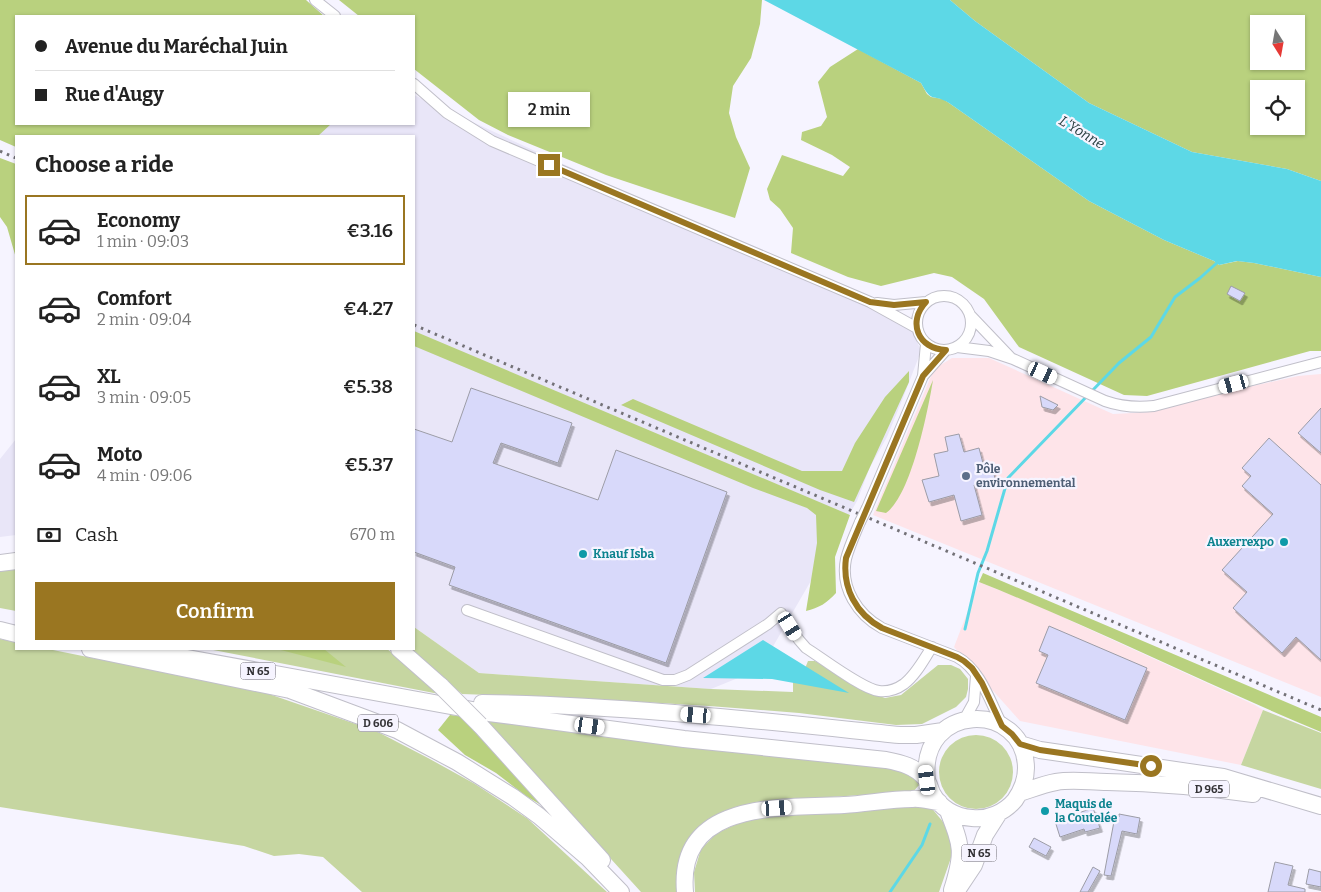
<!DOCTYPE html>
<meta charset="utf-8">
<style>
:root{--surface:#fff;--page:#f2f2f2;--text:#222;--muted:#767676;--line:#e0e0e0;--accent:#9a7621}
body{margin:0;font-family:Bitter,serif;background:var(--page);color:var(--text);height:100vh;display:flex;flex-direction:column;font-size:19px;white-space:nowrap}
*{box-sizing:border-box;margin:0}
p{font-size:16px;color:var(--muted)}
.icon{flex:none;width:28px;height:28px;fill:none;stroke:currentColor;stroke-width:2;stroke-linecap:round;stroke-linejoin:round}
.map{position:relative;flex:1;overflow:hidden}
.sheet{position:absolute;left:15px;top:135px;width:400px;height:515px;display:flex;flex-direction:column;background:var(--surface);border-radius:0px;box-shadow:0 1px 4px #0004}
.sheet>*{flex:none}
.banner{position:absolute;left:15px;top:15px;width:400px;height:110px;border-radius:0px;box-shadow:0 1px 4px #0004;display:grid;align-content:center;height:110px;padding:0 20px;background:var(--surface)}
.needle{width:32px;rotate:169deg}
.tools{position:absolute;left:1250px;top:15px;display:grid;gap:10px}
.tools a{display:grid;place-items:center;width:55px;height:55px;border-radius:0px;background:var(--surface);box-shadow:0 1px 4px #0004;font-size:25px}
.end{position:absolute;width:22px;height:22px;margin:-11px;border:6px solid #9a7621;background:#fff;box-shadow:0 0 0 2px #fff}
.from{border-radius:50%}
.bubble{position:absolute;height:35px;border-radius:0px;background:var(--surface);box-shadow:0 1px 4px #0004;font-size:16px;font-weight:600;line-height:35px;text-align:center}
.car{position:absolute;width:15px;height:30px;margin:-15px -8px;border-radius:6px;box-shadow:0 0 4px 1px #0007;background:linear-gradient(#fff 24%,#345 0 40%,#fff 0 76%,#345 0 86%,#fff 0)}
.banner b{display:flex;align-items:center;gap:18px;height:48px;font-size:19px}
.banner b+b{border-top:1px solid var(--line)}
.banner i{width:12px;height:12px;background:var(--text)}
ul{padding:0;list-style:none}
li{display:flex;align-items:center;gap:15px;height:70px;margin:0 10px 8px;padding:0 10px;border:2px solid transparent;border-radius:0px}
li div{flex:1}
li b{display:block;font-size:19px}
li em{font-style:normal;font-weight:600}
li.current{border-color:var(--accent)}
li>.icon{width:45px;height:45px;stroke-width:1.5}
h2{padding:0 20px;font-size:22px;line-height:60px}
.pay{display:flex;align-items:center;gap:12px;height:55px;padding:0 20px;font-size:19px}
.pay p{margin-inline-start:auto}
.cta{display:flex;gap:10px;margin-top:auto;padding:10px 20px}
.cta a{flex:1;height:58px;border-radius:0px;background:var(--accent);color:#fff;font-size:20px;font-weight:600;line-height:58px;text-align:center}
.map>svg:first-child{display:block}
</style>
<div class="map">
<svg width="1321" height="892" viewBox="0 0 1321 892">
<defs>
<filter id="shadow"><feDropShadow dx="2.5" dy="4" stdDeviation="0" flood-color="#0004"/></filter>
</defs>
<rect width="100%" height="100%" fill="#f6f4ff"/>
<path fill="#fee4e9" d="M952,358h37l124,56 39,-2 60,-17 86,-19 23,-2v323l-448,-182 61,-146z
M979,582l55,22 221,101 8,5 -22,55 -221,-44 -66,-74z"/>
<path fill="#e9e6f8" d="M414,95l420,194 72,26 15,36 -18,47 -16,39 -17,30 -13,34 -97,168 -49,20 -232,-16 -65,-46v-491h-141l10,-12h131z
M16,439v96l-16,2v-78z"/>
<path fill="#c6d6a1" d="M16,567v44l-16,-3v-39z
M414,627l65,46 232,16 82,3v-19l9,3 6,-15h7l53,31 17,6 16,-3 37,-30h13l9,4 8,10v10l-2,8 -10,10 -34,17 -26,1 -97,-12 -90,-7 -133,-8 -114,-4 -53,-45h5z
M0,639l16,3v7h32l218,44 110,38 52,27 47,26 53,35 79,73h-245l-39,-35 -24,-3 -25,2 -30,-10 -244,-39z
M208,649h179l29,22 23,23z
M1263,710l58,23v56l-80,-24z
M482,717l410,50 17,5 10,13 -6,7 -133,8 -45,7 -40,23 -15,34 2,28h-41z
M939 772a37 37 0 1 1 74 0a37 37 0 1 1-74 0Z
M930,806l18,22 5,24 -14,40h-244l-1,-20 7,-23 16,-16 42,-19 124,-7z"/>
<path fill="#b9d17e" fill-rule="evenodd" d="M0,0h306l18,16h-308v108h315l-13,12h-302v11l-16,-7z
M339,0h423l-2,24 -9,34 -18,28 -4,27 7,24 14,31 -15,50 -129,-43 -98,-40 -29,-15 -65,-51v-53h-55z
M950,0h371v181l-34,-12 -95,-17 -103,-49 -114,-82zM1259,24h37v37h-37zM1259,89h37v37h-37z
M858,49l63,34 6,11 4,3 12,2 6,4 140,98 75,39 50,21 5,4 19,-4 16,2 67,14v74h-11l-163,45 -23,-1 -105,-48 -35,-48 -32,-22 -18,-4 -53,13 -33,-9 -57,-24 2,-25 -13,-19 -10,-9 -3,-11 15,-34 61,21 7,-9 -18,-12 -31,-15 1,-8 19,-6 6,-9 -9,-35 12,-15z
M0,158l16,6v94l-9,-31 -7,-10z
M414,331l436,184 -15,42 1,36c-9,10 -17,15 -30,18l11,-68 -1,-28 -9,-7 -54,-20 -339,-142z
M909,371v11l-55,120 -34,-12 -199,-85 12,-6 169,72h40l13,-28 30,-46z
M933,380c-5,31 -22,116 -47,133l-10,-2z
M983,573l338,144v15c-115,-48 -226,-104 -342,-150z
M277,649h47l22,18z
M450,715l11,1 85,92 -20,-12 -30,-23 -31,-18 -27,-25z"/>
<path fill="#5dd8e6" d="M764,0h186l25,21 114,82 103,49 95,17 34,12v96l-67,-14 -17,-2 -18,4 -5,-4 -50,-21 -75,-39 -140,-98c-16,-10 -17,1 -28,-20z
M763,640l86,53 -77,-14 -69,-1z"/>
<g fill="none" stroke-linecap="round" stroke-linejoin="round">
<path stroke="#5dd8e6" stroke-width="3" d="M965,629l13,-56 9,-22 21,-73 111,-115 32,-26 24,-40 25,-19 19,-17
M890,892l32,-47 8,-21"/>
</g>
<path fill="#d8d9fa" stroke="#9c9ca6" filter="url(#shadow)" d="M1231,286l14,7 -5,8 -13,-7z
M471,388l101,35 -14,40 -57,-20 -8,20 105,37 18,-50 111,42 -61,171 -217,-78 6,-18 -41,-15v-123l38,13z
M1040,396l18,9 -5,5 -11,-3z
M1321,408v45l-23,-20z
M959,434l5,18 15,-4 5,19 7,-2 4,13 -21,7 8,30 -21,6 -7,-26 -25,7 -7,-22 17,-4 -5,-22 14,-3 -3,-14z
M1269,438l52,47v175l-25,-23 -14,16 -49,-45 14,-16 -25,-22 51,-56 -31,-28 9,-10 -9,-8z
M1049,626l98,42 -22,52 -89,-37 12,-28 -9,-4z
M1093,808l7,20 -15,4 -1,-3 -24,8 -5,-16z
M1119,814l21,4 -3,16 -15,-3 -11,45 -7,-1 11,-59 4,1z
M1034,838l17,9 -5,9 -17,-9z
M1275,862l18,4 -5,19 17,4v3h-37z
M1093,867l7,4 -12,21h-8z
M1309,869l12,3v15l-15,-3z"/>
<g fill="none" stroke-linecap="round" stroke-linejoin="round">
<defs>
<path id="street" d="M315,0l20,16
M414,84l33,29 45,28 378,161 47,26
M917 323a27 27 0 1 1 54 0a27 27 0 1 1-54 0Z
M877,303l17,2 32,-3
M970,315l40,42
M957,347l32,4 24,8 92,42c17,6 31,7 49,5l167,-44
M923,376l3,-32
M867,508l56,-132 23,-26
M860,522c-5,12 -11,25 -14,37 -6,29 12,56 36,69l75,29c24,13 33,45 45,68
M467,610l196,70h12l13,-5 80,-51 13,-11 18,27 7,8c16,10 56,41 73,43 9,1 18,-2 25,-7 12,-9 20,-25 28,-37
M964,720l10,-18 2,-26"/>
<path id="primary" d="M0,563l16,-2
M0,630l16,4
M90,649l200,41 107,40 60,32 56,35 26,19 49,42 33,34
M138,649l351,64 195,26 202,21c15,3 29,6 40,19 3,4 4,9 6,14 8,15 23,24 40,25 16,2 33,-6 43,-18 7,-10 11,-21 11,-32 -1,-68 -108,-66 -99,12
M399,649l42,37
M482,703c140,2 280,18 418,32h16l27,-4
M480,725l122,135
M1020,744l20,6 183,27 98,29
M1020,793c12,-4 24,-9 36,-11 17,-3 34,0 51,0 48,1 97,5 146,12
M948,811c14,36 16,41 4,79
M685,892c-8,-92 96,-84 159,-87 22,-1 45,-6 68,-6 9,-1 18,2 27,3
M956,892l18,-27 11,-30 14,-22"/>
</defs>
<use href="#street" stroke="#c0bfc9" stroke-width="12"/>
<use href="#primary" stroke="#c0bfc9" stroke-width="18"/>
<use href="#street" stroke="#fff" stroke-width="10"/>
<use href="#primary" stroke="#fff" stroke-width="16"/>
<path stroke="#737177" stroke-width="3" stroke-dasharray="2.5 5" stroke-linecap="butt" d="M0,151l16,7
M414,325l907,385"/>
<defs>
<path id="street-bridge" d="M860,522l7,-14"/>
<path id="primary-bridge" d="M441,686l39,39"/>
</defs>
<use href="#street-bridge" stroke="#c0bfc9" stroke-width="12" stroke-linecap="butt"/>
<use href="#primary-bridge" stroke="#c0bfc9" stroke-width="18" stroke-linecap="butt"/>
<use href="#street-bridge" stroke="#fff" stroke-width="10"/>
<use href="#primary-bridge" stroke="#fff" stroke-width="16"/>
</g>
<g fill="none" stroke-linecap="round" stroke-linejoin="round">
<path stroke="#9a7621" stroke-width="6" d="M549,165l321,137 24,3 32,-3c-19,20 -8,47 20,48l-23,26 -77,182c-4,30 10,56 36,70l75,29 7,4 8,7 10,15 20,43 10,8 8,10 20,6 111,16"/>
</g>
<circle fill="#5c6f8a" stroke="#f6f4ff" stroke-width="2" cx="966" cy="476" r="5"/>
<g fill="#0f9aa8" stroke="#f6f4ff" stroke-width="2">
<circle cx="1284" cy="542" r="5"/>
<circle cx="583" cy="554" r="5"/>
<circle cx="1045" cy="811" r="5"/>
</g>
<g text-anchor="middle" stroke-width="4.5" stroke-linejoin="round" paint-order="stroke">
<g fill="#f6f4ff" stroke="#6e6d73" stroke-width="1">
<rect x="240.5" y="662.5" width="35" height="17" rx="4"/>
<rect x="358" y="714.5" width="40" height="17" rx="4"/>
<rect x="1189" y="780.5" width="40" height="17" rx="4"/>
<rect x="961.5" y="844.5" width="35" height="17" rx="4"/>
</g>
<g font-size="11" font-weight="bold" fill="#343337">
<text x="258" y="675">N 65</text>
<text x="378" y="727">D 606</text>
<text x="1209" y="793">D 965</text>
<text x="979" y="857">N 65</text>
</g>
<g font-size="12" font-weight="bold" fill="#4e5e75" stroke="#f6f4ff" text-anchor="start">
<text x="976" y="473">Pôle<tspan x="976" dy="14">environnemental</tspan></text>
</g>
<g font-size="12" font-weight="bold" fill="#0d838f" stroke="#f6f4ff" text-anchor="start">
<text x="1274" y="546" text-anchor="end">Auxerrexpo</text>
<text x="593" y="558">Knauf Isba</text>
<text x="1055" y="808">Maquis de<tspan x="1055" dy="14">la Coutelée</tspan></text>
</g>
<g font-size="14" font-style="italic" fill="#203638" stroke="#f6f4ff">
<text transform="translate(1082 132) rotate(31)" y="5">L'Yonne</text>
</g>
</g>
</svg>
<div class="tools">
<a><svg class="needle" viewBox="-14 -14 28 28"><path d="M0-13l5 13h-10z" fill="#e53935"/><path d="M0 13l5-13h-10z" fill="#767676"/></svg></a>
<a><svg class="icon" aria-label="locate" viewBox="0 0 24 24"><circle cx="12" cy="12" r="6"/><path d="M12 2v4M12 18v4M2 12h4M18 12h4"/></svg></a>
</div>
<i class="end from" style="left:1151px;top:766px"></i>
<i class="end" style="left:549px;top:165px"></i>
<div class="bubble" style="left:508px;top:92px;width:82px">2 min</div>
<i class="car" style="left:1043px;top:373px;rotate:115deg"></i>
<i class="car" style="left:1234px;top:384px;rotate:255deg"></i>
<i class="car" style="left:790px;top:626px;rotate:148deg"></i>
<i class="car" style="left:696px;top:715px;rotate:275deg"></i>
<i class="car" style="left:590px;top:726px;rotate:98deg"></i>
<i class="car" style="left:927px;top:780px;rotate:353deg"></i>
<i class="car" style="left:777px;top:808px;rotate:87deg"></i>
<div class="banner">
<b><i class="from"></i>Avenue du Maréchal Juin</b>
<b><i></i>Rue d'Augy</b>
</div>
<section class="sheet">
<h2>Choose a ride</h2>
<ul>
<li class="current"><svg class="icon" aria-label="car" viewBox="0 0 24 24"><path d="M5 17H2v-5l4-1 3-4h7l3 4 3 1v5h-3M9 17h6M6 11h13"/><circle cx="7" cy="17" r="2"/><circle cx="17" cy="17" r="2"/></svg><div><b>Economy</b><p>1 min · 09:03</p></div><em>€3.16</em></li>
<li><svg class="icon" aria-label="car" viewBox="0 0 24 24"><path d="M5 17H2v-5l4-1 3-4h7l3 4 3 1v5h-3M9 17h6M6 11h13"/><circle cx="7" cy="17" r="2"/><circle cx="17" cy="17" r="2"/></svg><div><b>Comfort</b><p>2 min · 09:04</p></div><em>€4.27</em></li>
<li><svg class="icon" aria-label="car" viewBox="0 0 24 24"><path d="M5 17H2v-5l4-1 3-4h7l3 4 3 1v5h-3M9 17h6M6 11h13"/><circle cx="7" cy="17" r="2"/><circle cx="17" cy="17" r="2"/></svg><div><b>XL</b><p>3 min · 09:05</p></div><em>€5.38</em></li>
<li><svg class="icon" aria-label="car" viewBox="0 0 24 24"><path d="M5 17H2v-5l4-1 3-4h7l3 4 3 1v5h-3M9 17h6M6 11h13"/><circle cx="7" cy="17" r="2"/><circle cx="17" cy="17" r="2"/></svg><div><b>Moto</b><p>4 min · 09:06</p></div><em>€5.37</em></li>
</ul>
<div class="pay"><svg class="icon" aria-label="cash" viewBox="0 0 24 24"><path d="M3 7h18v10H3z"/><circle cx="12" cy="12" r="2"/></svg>Cash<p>670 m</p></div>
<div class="cta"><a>Confirm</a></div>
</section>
</div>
